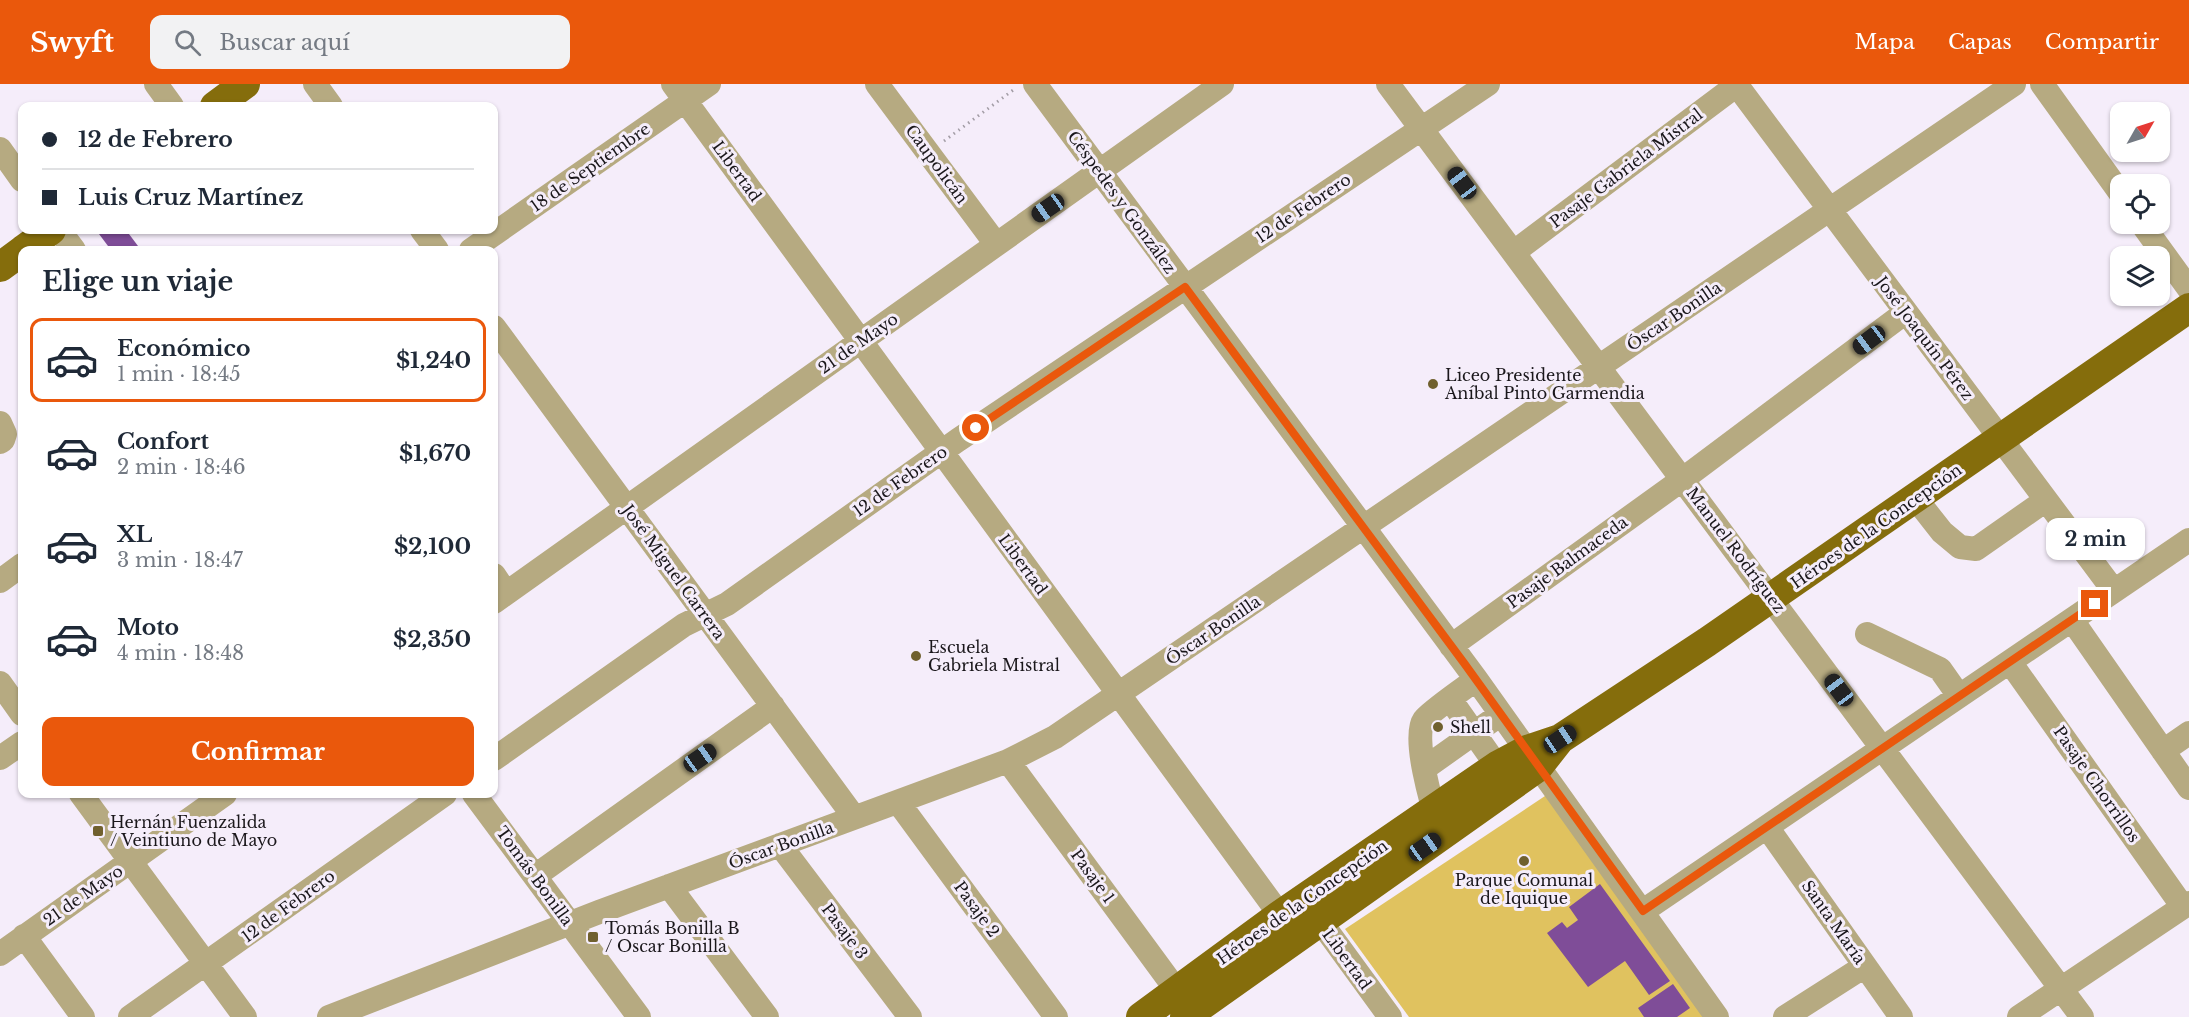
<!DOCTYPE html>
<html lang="es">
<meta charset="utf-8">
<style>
:root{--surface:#fff;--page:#f2f2f3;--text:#1f2937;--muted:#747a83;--line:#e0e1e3;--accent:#ea580c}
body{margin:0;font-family:"Libre Baskerville",serif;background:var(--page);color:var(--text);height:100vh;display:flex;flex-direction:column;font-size:22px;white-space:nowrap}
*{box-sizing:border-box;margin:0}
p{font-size:20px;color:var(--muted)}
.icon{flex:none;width:33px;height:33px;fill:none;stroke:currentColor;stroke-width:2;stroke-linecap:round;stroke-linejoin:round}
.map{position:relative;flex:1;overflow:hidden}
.side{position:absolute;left:18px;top:162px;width:480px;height:552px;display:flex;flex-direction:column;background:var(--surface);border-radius:12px;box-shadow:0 2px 4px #0004}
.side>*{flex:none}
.banner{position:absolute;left:18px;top:18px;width:480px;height:132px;border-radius:12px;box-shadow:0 2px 4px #0004;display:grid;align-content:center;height:132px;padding:0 24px;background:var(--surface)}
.needle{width:39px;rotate:51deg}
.controls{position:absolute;left:2110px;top:18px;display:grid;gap:12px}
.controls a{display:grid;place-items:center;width:60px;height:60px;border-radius:12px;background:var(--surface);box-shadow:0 2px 4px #0004;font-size:30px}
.end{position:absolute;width:27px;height:27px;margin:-14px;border:8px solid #ea580c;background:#fff;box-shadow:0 0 0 3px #fff}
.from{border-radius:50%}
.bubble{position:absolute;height:42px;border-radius:12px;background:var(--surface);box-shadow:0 2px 4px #0004;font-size:20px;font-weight:700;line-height:42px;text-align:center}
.car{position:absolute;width:18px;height:36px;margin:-18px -9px;border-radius:8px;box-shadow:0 0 4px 2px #0007;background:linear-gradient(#222 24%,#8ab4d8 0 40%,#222 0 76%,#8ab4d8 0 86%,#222 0)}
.banner b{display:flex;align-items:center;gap:21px;height:57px;font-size:22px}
.banner b+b{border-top:2px solid var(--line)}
.banner i{width:15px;height:15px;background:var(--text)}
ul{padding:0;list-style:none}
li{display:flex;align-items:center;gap:18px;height:84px;margin:0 12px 9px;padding:0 12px;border:3px solid transparent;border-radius:12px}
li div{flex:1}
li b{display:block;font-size:22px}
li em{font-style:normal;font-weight:700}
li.current{border-color:var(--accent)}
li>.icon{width:54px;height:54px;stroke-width:1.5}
h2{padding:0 24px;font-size:27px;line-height:72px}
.cta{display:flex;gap:12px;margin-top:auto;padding:12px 24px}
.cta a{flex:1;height:69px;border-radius:12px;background:var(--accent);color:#fff;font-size:24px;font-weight:700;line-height:69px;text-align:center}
header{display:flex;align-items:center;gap:36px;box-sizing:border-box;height:84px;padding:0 30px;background:var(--accent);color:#fff}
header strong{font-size:28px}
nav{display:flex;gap:33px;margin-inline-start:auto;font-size:21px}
.search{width:420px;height:54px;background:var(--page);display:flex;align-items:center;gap:15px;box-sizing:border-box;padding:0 21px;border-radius:12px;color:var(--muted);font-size:22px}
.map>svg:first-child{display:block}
</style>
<header>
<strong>Swyft</strong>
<div class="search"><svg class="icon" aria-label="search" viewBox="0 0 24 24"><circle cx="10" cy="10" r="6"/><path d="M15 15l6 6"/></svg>Buscar aquí</div>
<nav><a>Mapa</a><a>Capas</a><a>Compartir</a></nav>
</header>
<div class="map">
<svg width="2189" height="933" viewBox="0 0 2189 933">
<rect width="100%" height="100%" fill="#f5edfa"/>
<path fill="#e0c25f" d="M1551,708l157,225h-299l-64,-88z"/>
<path fill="#7f4d98" d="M96,146h30l15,20h-30z
M1600,800l70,97 -21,14 -24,-34 -37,26 -41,-54 15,-11 5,6 11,-8 -9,-13z
M1673,900l17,24 -13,9h-33l-6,-9z"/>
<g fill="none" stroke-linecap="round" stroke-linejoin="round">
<path stroke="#a39da6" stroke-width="3" stroke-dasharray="1.5 4.5" stroke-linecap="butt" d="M944,57l72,-53"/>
<path stroke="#b6aa81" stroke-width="24" d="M156,0l16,22
M315,0l16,22
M673,0l607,831 40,6 70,96
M877,0l119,160
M1035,0l441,595 241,338
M1388,0l694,933
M1736,0l378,507
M2042,0l79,110
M0,65l22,31
M2142,140l47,65
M59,146l15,20
M422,146l15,20
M471,166l238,-166
M1514,168l223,-167
M494,243l360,490
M0,339l5,11 -2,6 -3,2
M1916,415l26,33 18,15 16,2 70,-49
M494,491l12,18
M0,497l22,-16
M494,518l728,-518
M2072,536l117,168
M1867,550l73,35 19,27
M1451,562l232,-167 223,-167
M2010,578l173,245
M0,599l22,31
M1450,615l47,67
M2163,667l26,-18
M0,674l22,-15
M494,675l190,-134 43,-21 231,-164 530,-356
M1008,677l169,230
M1425,684l76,-54
M81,710l164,223
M474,710l165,223
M898,718l158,215
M1439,741c-7,-19 -27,-88 -15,-105 8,-10 40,-31 52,-41
M1767,743l134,190
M780,761l130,172
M535,792l238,-170
M669,802l98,131
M1643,827l546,-371
M24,852l59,81
M0,870l225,-160
M130,933l315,-223
M329,933l270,-105 409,-151 47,-24 959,-653
M1785,933l80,-51
M2019,933l170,-114"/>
<path stroke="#856d0c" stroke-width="30" d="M215,22l30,-22
M23,166l28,-20
M0,183l22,-16
M1141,933l139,-102 217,-149 30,-16 33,-11 147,-97 482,-334
M1185,933l353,-250 22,-28"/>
</g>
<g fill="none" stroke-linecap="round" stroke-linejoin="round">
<path stroke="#ea580c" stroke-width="8" d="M976,344l209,-141 279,376 179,248 452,-307"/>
</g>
<g fill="#70602e" stroke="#f5edfa" stroke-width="2">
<circle cx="1433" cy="300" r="6"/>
<circle cx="916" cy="572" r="6"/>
<circle cx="1438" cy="643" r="6"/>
<rect x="92" y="741" width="12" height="12" rx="3"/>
<circle cx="1524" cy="777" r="6"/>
<rect x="587" y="847" width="12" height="12" rx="3"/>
</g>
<g text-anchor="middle" stroke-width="6" stroke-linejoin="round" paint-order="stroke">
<g font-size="16" fill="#1a171b" stroke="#f5edfa">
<text transform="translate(937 80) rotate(54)" y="6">Caupolicán</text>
<text transform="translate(590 83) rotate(-35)" y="6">18 de Septiembre</text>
<text transform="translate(1626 84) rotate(-37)" y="6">Pasaje Gabriela Mistral</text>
<text transform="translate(737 87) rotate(54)" y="6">Libertad</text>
<text transform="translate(1122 118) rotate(54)" y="6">Céspedes y González</text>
<text transform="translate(1303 124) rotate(-34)" y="6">12 de Febrero</text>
<text transform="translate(1674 232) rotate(-34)" y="6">Óscar Bonilla</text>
<text transform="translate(1925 254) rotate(53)" y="6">José Joaquín Pérez</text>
<text transform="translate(858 259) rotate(-35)" y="6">21 de Mayo</text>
<text transform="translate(900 397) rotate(-35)" y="6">12 de Febrero</text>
<text transform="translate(1876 442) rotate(-35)" y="6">Héroes de la Concepción</text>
<text transform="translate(1736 466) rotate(53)" y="6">Manuel Rodríguez</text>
<text transform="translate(1567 478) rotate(-36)" y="6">Pasaje Balmaceda</text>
<text transform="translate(1023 480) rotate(54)" y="6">Libertad</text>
<text transform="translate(674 488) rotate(54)" y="6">José Miguel Carrera</text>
<text transform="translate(1213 546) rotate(-34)" y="6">Óscar Bonilla</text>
<text transform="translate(2097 700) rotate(55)" y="6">Pasaje Chorrillos</text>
<text transform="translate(781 761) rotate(-20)" y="6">Óscar Bonilla</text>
<text transform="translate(535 792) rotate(54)" y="6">Tomás Bonilla</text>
<text transform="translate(1093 792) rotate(54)" y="6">Pasaje 1</text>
<text transform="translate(83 811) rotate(-35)" y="6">21 de Mayo</text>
<text transform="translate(1302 818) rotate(-35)" y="6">Héroes de la Concepción</text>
<text transform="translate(288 822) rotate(-36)" y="6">12 de Febrero</text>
<text transform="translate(977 825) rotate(54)" y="6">Pasaje 2</text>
<text transform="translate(1834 838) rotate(55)" y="6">Santa María</text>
<text transform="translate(845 847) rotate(53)" y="6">Pasaje 3</text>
<text transform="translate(1347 875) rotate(54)" y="6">Libertad</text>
</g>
<g font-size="16" fill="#1a171b" stroke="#f5edfa" text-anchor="start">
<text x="1445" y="297">Liceo Presidente<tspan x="1445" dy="18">Aníbal Pinto Garmendia</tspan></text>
<text x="928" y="569">Escuela<tspan x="928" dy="18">Gabriela Mistral</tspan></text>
<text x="1450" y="649">Shell</text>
<text x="110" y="744">Hernán Fuenzalida<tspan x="110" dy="18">/ Veintiuno de Mayo</tspan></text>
<text x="1524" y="802" text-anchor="middle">Parque Comunal<tspan x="1524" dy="18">de Iquique</tspan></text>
<text x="605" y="850">Tomás Bonilla B<tspan x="605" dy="18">/ Oscar Bonilla</tspan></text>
</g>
</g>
</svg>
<div class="controls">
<a><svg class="needle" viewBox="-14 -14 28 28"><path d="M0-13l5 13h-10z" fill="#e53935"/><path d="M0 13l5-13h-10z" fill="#747a83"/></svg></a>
<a><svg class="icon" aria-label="locate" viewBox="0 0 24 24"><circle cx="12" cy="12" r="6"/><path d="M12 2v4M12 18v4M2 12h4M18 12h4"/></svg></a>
<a><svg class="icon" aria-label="layers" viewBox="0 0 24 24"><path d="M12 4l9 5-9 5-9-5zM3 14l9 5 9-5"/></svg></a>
</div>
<i class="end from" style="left:976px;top:344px"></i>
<i class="end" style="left:2095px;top:520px"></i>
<div class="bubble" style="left:2046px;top:434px;width:99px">2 min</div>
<i class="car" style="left:1462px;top:99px;rotate:323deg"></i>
<i class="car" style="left:1048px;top:124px;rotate:235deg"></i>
<i class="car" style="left:1869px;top:256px;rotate:233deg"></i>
<i class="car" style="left:1839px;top:606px;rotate:323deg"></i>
<i class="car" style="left:1560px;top:655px;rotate:56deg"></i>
<i class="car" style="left:700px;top:674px;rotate:55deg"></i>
<i class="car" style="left:1425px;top:763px;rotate:55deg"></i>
<div class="banner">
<b><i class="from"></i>12 de Febrero</b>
<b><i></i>Luis Cruz Martínez</b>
</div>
<section class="side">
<h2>Elige un viaje</h2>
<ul>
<li class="current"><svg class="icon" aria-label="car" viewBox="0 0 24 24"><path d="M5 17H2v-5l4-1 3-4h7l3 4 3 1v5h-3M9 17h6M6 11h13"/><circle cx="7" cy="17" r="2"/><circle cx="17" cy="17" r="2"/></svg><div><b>Económico</b><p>1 min · 18:45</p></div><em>$1,240</em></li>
<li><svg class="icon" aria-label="car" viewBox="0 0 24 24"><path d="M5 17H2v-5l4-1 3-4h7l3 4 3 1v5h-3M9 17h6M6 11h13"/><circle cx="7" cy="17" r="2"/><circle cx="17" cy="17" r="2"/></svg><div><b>Confort</b><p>2 min · 18:46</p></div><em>$1,670</em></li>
<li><svg class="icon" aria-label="car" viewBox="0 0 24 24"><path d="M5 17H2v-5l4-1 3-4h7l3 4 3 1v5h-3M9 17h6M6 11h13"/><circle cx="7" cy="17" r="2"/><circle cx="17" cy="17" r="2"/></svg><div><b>XL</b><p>3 min · 18:47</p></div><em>$2,100</em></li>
<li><svg class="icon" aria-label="car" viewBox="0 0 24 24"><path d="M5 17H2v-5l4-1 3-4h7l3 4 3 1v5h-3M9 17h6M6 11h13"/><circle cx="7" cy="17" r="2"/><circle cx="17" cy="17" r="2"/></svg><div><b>Moto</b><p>4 min · 18:48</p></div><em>$2,350</em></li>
</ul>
<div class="cta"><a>Confirmar</a></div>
</section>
</div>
